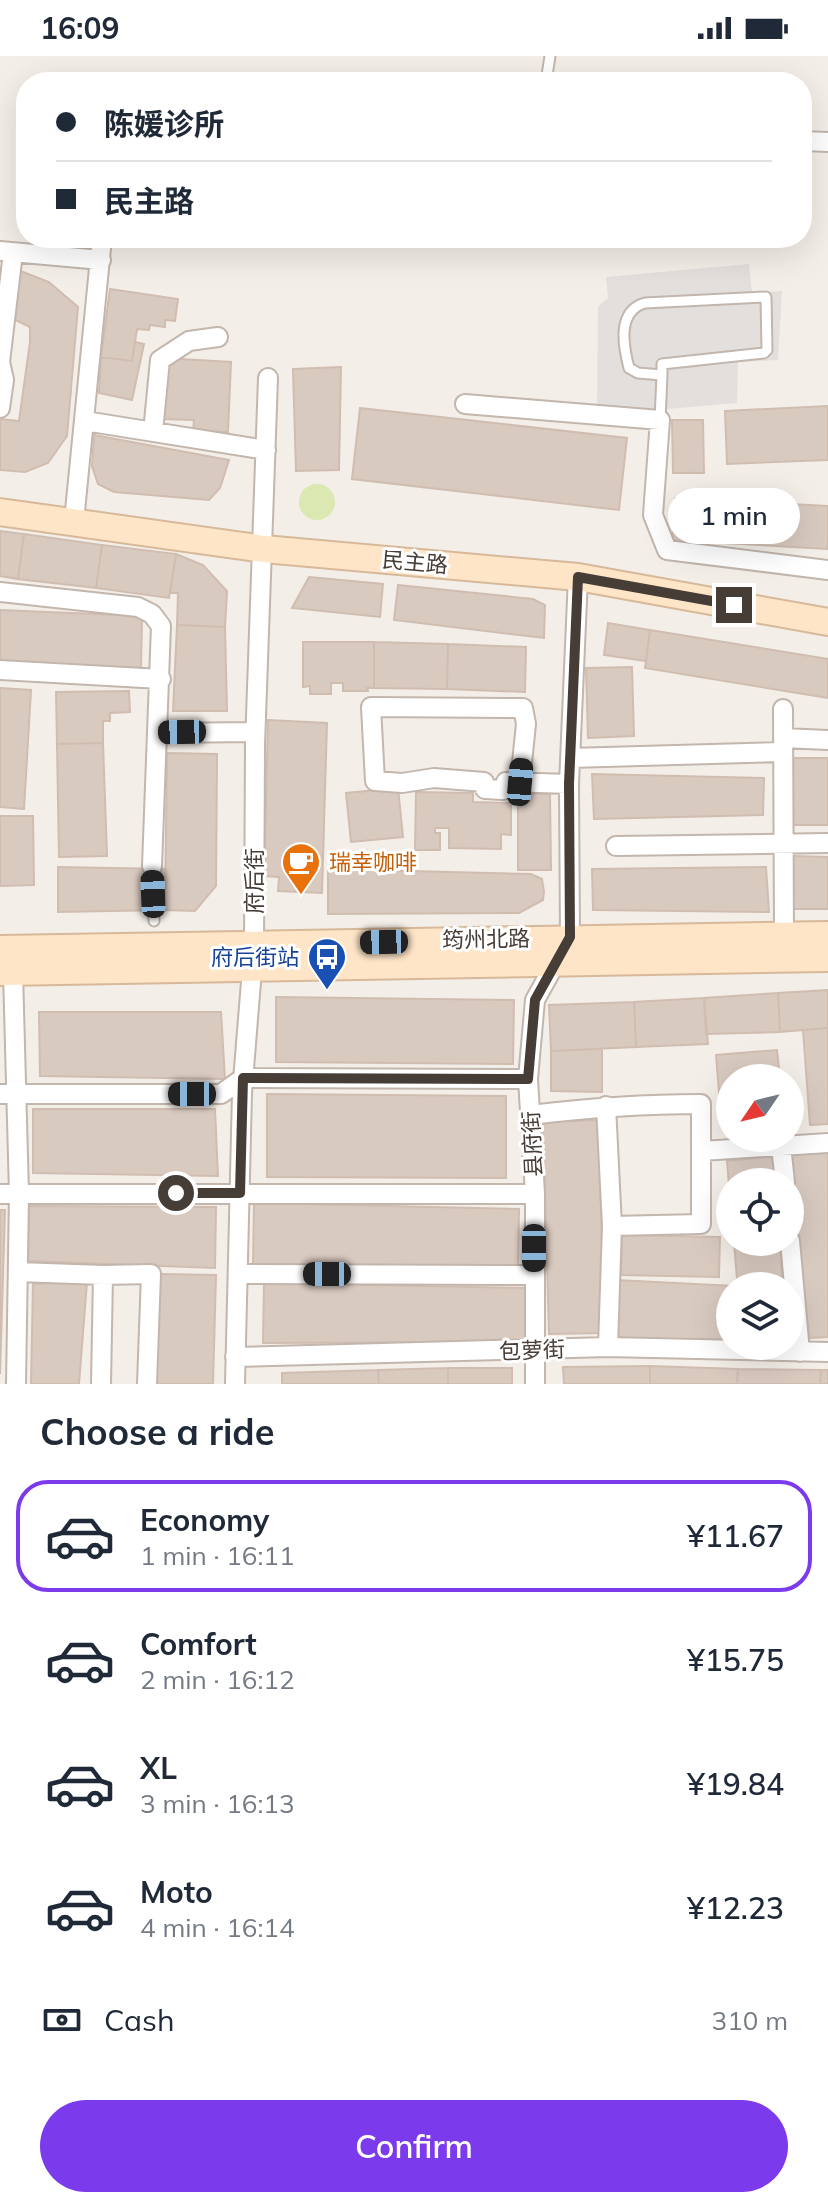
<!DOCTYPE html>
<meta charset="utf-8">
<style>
:root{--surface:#fff;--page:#f2f2f3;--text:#1f2937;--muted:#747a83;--line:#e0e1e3;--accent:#7c3aed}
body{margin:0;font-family:Mulish,"Noto Sans SC",sans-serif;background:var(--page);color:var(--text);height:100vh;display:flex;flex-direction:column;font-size:30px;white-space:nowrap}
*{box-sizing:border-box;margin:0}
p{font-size:26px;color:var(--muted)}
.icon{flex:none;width:44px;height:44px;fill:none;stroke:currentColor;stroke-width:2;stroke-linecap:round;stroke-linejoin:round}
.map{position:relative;height:1328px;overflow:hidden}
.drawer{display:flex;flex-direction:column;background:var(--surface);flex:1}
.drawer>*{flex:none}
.banner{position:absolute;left:16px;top:16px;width:796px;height:176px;border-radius:32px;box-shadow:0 8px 32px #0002;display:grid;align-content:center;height:176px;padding:0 40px;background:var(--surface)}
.needle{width:52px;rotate:235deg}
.buttons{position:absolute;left:716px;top:1008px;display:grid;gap:16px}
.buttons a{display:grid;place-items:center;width:88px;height:88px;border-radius:50%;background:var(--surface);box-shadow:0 8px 32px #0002;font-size:40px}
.end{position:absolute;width:36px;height:36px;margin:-18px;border:10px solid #473d37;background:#fff;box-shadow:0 0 0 4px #fff}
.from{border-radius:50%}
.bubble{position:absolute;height:56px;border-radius:28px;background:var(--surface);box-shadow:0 8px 32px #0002;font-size:26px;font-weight:600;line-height:56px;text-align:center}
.car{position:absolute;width:24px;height:48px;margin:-24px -12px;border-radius:10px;box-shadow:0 0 6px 2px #0007;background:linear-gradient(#222 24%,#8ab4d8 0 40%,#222 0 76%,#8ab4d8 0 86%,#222 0)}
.banner b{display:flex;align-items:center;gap:28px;height:76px;font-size:30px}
.banner b+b{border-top:2px solid var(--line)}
.banner i{width:20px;height:20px;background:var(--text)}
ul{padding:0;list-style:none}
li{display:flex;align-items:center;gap:24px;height:112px;margin:0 16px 12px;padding:0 24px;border:4px solid transparent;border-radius:32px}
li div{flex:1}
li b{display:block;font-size:30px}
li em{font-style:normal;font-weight:600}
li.on{border-color:var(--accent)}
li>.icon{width:72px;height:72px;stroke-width:1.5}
h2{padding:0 40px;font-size:36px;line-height:96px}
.pay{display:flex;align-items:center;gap:20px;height:88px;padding:0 40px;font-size:30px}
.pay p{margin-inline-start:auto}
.button{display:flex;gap:16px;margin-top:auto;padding:16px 40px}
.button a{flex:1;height:92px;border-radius:48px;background:var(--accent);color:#fff;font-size:32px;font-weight:600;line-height:92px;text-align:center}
.status{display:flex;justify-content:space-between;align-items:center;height:56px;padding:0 40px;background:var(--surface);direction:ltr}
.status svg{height:22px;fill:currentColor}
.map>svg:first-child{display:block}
</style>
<div class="status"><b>16:09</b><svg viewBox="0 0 49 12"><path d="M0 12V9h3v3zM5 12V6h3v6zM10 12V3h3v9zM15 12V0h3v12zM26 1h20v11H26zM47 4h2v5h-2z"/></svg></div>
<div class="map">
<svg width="828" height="1328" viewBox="0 0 828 1328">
<rect width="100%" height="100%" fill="#f4eee8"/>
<path fill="#dbe8b1" d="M299 446a18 18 0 1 1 36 0a18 18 0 1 1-36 0Z"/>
<path fill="#e2dfdd" d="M749,208l3,29 30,-2 -4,69 -40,2 -1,41 -70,6 -70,-2 1,-100 10,-9 -2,-21z"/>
<path fill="#d9cac0" stroke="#d0bdb0" stroke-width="2" d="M18,214l31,12 29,25 -11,129 -19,27 -23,9 -25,-2v-51l19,2 11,-79v-15l-19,-9z
M110,233l68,10 -3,22 -10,-1v7l-15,-2 -1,5 -12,-1 -5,32 -31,-4z
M135,286l9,2 -12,56 -33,-7 2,-36 31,4z
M163,302l68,4 -3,70 -35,-1 1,-11 -34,-1z
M341,311l-2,103 -43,1 -3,-102z
M828,350v54l-101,4 -2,-53z
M360,352l267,30 -8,72 -267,-31z
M672,364h31l1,53h-31z
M94,379l135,25 -9,28 -11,12 -95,-8 -16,-8 -6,-18z
M675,442l153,8v43l-156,-9z
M0,475l24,3 -6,45 -18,-3z
M24,478l78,11 -6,43 -78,-9z
M102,489l74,9 -7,44 -73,-10z
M176,498l27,11 24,26 -2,36 -48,-2 1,-32h-8z
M309,521l74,7 -3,33 -88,-9z
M398,529l135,14 12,6 -1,33 -150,-18z
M0,554l142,6 -1,55 -141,-6z
M608,567l42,7 -4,31 -42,-6z
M177,569l48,2 2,84h-54z
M650,574l178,29v39l-183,-30z
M303,586h71v46h-7l1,3h-25v-8h-12v11h-21v-8l-7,1z
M374,586l74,2 -1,45 -73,-1z
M448,588l78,3 -1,45 -78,-3z
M632,611l2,69 -46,2 -2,-70z
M0,632l31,2 -7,119 -24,-2z
M129,635l1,21 -20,1v8h-7v22l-46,1 -1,-52z
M268,664l59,3 -5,170 -44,-2 1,-14 -15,-1z
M103,687l4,113 -48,1 -2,-113z
M167,697l50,1 -1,132 -21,25 -30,-1z
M790,702h38v67h-38z
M592,718l172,4 -1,37 -169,4z
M398,732l5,49 -52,5 -5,-49z
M416,736l57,1v9l38,1v32l-10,-1v15l-52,-1v-20h-14v5h5v17h-25z
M518,738h32l1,76h-33z
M0,760h33l1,69 -34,1z
M792,800l36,1v52h-37z
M58,811l108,2 -1,41 -107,2z
M766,811l3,45 -176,-2 -1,-41z
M328,813l203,5 11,5 2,13 -1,8 -24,13 -191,1z
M828,934v38l-48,4 -2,-39z
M778,937l2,39 -74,2 -2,-36z
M276,941l238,3 -1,64 -237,-2z
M704,942l4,46 -72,3 -2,-45z
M634,946l2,45 -85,4 -2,-46z
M39,956h182l4,67 -185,-3z
M828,972v96l-18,1 -7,-95z
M602,993v43l-51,-1v-40z
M777,994l3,28h-50v50h-8l-6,-73z
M267,1038l239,2v82l-239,-1z
M33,1053h182l3,67 -185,-3z
M599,1064l5,213 -55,1 -6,-212z
M790,1096h38v185l-19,1z
M775,1100l1,26h-46v15l-3,-36z
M254,1147l265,6 -1,60 -265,-5z
M29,1150l187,1 -1,61 -187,-7z
M0,1154h5l-5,164z
M622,1179l98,2 -1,40 -98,-2z
M734,1186h46l2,35 -45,2z
M160,1218l56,1 -3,109h-58z
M616,1224l119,6h-5v54l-120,-2z
M87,1226l-8,102h-48l2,-100z
M264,1227l265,5 -2,54 -264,1z
M650,1310l88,3 -1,15h-87z
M650,1310v18h-86l-1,-17z
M448,1312h64v16h-64z
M448,1312v16h-69l-1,-14z
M738,1313l83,1 -1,14h-83z
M378,1314l1,14h-97v-11z
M821,1314h7v14h-8z"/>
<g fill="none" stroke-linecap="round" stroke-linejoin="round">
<defs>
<path id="lane" d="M546,26l4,-26
M660,364l2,-45 -24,-2 -9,-5c-6,-23 -12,-57 16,-65l121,-6 1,53 -3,3 -102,11v11
M152,810l2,55"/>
<path id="street" d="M802,85l26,1
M0,195l101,9
M465,348l195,16 -7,95 14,35 161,20
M0,352l4,-28 -4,-18 13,-109
M85,365l181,29
M153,376l7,-72 29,-19 29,-4
M74,465l28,-283
M0,536l138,15 14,7 9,12 -9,240
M0,614l161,9
M783,653l1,225
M158,677l97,-1
M783,682l45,2
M570,702l213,-6
M520,726l6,-58 -3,-16 -152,-1 4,74 27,2 32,-5 50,4 1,7 18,1 3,-8 63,2
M616,790l212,-3
M13,916l6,222 -3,190
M0,1038h221l22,-16 285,1
M530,1059c58,-7 113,-11 171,-11v120l-89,2 -6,-120
M781,1090l4,36
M701,1095l127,-8
M0,1138h535
M790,1185l10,111
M18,1216l85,3
M238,1218l296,1
M608,1291l4,-121
M235,1301l373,-10 220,5
M101,1328l2,-109 48,-1 -4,110
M235,1328l7,-291 12,-148 1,-200 13,-367
M535,1328v-190l-7,-115 7,-79 35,-63 -1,-153 9,-207"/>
<path id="secondary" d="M0,456l264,37 314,28 250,45
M0,893l828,-14
M0,916l828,-14"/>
</defs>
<use href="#lane" stroke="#c2b6ad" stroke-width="13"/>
<use href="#street" stroke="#c2b6ad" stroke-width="22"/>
<use href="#secondary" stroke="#d7b99a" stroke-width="30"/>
<use href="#lane" stroke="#fff" stroke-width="9"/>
<use href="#street" stroke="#fff" stroke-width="18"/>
<use href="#secondary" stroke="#fee5c7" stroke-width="26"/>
</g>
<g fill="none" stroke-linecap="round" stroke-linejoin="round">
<path stroke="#473d37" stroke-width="10" d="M176,1137h64l3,-115 285,1 7,-79 35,-63 -1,-153 9,-207 156,28"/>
</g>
<defs>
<symbol id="cafe-pin" viewBox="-11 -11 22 30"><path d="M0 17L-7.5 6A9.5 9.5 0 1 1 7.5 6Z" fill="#e8710a" stroke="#fff"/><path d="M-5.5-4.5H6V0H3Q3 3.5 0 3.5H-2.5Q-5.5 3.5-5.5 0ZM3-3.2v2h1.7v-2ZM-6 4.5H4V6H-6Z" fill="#fff"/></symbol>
<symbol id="bus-pin" viewBox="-11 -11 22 30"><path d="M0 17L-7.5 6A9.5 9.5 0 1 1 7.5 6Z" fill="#1a4fb4" stroke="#fff"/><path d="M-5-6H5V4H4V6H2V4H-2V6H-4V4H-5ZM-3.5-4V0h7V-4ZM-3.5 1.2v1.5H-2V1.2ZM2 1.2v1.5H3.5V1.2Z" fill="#fff"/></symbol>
</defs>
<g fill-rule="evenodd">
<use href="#cafe-pin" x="279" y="784" width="44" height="60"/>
<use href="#bus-pin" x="305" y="879" width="44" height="60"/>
</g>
<g text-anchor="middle" stroke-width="6" stroke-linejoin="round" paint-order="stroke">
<g font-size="22" fill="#473d37" stroke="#fff">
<text transform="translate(415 506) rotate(5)" y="8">民主路</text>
<text transform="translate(254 825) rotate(-90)" y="8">府后街</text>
<text transform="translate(486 883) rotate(-1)" y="8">筠州北路</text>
<text transform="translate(532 1088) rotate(-93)" y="8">县府街</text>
<text transform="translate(532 1294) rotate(-2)" y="8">包萝街</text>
</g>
<g font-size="22" fill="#c56008" stroke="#fff" text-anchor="start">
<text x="329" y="814">瑞幸咖啡</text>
</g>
<g font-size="22" fill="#164399" stroke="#fff" text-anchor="end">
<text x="299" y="909">府后街站</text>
</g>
</g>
</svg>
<div class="buttons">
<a><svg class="needle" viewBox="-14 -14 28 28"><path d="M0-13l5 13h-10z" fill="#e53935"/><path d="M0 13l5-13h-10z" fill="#747a83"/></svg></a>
<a><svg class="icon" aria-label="locate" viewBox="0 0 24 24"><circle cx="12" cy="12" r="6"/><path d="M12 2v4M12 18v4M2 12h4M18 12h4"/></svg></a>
<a><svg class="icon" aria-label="layers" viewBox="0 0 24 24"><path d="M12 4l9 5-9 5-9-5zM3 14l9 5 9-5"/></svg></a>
</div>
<i class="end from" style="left:176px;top:1137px"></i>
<i class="end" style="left:734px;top:549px"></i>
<div class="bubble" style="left:668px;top:432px;width:132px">1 min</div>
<i class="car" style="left:182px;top:676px;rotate:269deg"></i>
<i class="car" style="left:520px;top:726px;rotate:5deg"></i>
<i class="car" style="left:153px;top:838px;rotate:358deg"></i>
<i class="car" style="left:384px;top:886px;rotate:269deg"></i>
<i class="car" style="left:192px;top:1038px;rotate:270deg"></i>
<i class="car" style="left:534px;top:1192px;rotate:180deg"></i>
<i class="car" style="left:327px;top:1218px;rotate:270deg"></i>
<div class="banner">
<b><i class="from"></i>陈媛诊所</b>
<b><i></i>民主路</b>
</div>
</div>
<section class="drawer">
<h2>Choose a ride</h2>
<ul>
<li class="on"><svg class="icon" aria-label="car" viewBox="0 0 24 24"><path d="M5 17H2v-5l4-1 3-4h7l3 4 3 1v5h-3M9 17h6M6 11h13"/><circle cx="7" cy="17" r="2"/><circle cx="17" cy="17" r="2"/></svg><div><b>Economy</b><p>1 min · 16:11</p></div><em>¥11.67</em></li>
<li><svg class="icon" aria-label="car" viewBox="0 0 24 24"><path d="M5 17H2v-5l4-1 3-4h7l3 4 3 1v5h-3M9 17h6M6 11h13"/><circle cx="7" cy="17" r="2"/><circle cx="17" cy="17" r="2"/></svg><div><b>Comfort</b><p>2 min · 16:12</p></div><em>¥15.75</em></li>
<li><svg class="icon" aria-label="car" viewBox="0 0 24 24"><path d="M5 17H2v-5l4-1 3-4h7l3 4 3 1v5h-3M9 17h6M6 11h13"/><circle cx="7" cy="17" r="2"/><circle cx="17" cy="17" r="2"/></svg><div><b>XL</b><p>3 min · 16:13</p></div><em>¥19.84</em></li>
<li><svg class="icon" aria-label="car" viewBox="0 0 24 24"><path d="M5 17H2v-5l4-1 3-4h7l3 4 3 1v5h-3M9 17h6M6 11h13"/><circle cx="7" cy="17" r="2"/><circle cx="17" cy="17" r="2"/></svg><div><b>Moto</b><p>4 min · 16:14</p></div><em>¥12.23</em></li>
</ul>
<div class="pay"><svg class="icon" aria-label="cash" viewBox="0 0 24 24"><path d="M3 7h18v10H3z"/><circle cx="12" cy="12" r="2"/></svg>Cash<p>310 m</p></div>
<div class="button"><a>Confirm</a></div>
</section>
